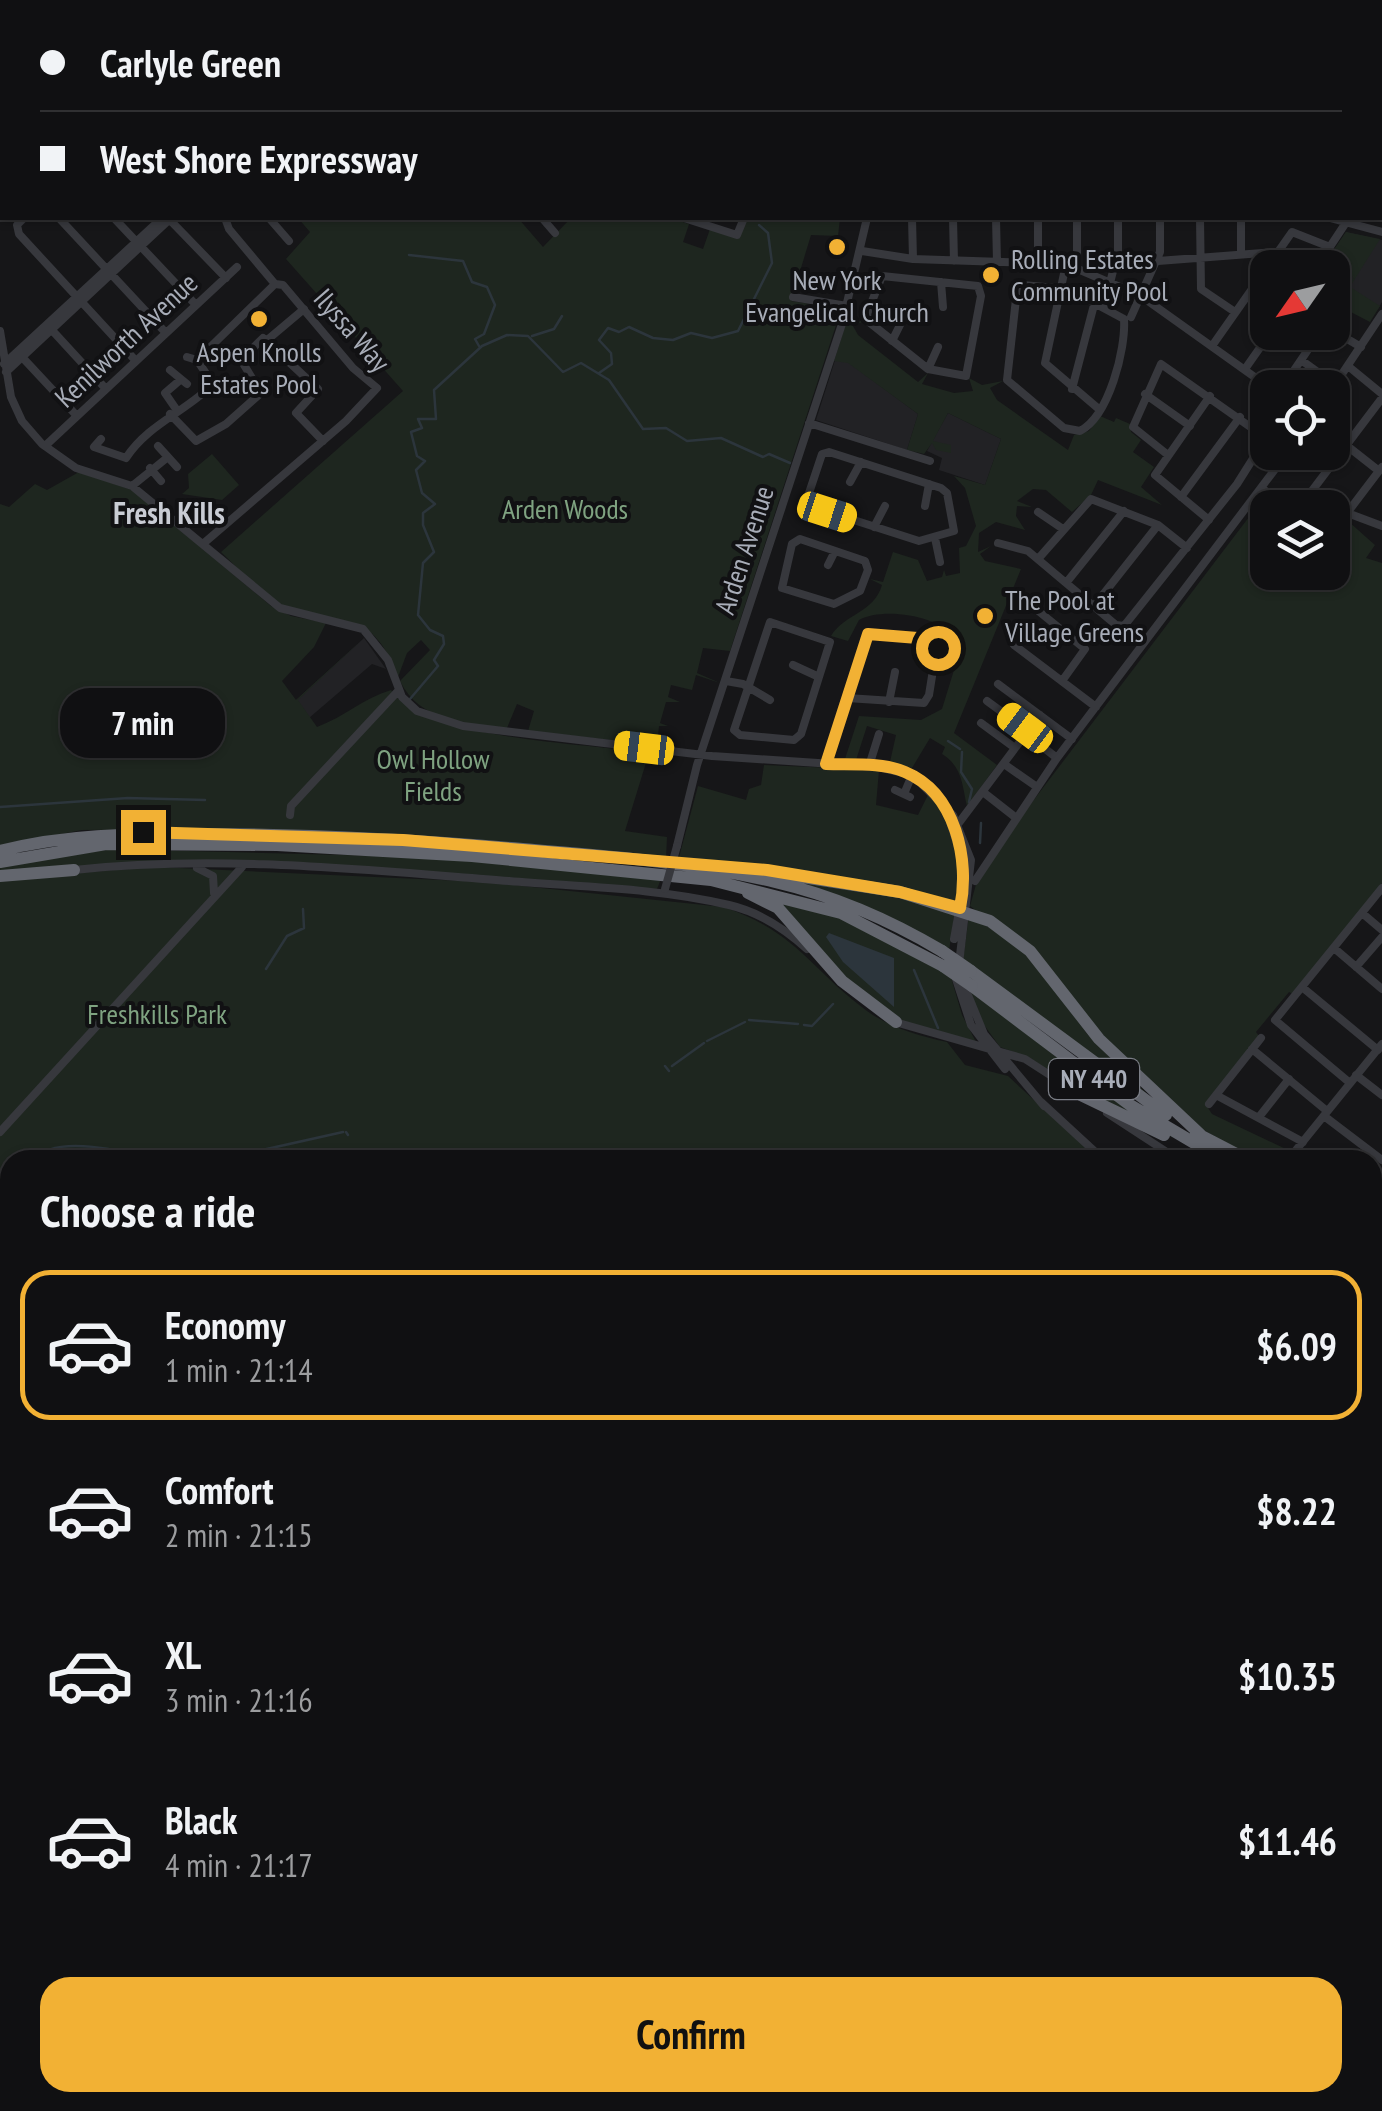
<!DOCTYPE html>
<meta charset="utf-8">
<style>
:root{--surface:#101012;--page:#1e1e20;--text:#f1f3f6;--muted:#9c9d9f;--line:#303032;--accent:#f2b134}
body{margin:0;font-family:"PT Sans Narrow",sans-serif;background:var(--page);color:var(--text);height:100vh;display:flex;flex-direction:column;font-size:38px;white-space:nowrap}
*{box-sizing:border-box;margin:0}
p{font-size:32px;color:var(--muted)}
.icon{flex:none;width:55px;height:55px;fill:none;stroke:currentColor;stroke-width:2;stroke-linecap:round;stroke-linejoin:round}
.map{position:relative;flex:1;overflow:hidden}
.details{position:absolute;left:0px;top:1150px;width:1382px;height:962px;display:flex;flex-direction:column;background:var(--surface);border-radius:30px 30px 0 0;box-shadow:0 2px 8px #0004,0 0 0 2px var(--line)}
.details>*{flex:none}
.top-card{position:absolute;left:0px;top:0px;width:1382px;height:220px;box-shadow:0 2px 8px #0004,0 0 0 2px var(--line);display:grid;align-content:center;height:220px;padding:0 40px;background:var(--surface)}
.needle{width:65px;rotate:236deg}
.buttons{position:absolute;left:1250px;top:250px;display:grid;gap:20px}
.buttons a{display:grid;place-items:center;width:100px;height:100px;border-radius:20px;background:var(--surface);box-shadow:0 2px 8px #0004,0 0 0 2px var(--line);font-size:50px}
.end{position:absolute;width:45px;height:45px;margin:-22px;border:12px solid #f2b134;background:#111;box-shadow:0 0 0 5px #111}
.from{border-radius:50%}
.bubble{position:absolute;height:70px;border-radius:30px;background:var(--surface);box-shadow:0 2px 8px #0004,0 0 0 2px var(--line);font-size:32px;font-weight:600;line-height:70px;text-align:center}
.car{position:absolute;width:30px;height:60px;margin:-30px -15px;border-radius:12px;box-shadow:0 0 8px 2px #0007;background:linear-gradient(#f5c518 24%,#345 0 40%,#f5c518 0 76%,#345 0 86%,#f5c518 0)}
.top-card b{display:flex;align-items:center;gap:35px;height:95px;font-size:38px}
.top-card b+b{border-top:2px solid var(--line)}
.top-card i{width:25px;height:25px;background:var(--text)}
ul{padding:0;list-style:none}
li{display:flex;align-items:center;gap:30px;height:150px;margin:0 20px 15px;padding:0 20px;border:5px solid transparent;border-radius:30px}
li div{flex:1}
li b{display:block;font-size:38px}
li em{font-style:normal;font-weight:600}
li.active{border-color:var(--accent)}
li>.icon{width:90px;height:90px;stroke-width:1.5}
h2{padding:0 40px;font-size:45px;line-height:120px}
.primary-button{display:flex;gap:20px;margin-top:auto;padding:20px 40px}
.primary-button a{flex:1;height:115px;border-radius:30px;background:var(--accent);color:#111;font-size:40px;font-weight:600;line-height:115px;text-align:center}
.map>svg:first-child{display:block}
</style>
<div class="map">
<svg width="1382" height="2111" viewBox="0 0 1382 2111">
<rect width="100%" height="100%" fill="#161618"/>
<path fill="#222225" d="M1346,232l36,8v62l-4,7 -45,-19 -1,-22h-10z
M837,354l81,60 -11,36 -91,-30z
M948,413l53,26 -16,46 -46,-15 3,-12 -15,-7z
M364,638l22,31 -14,-5 -63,54 -13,-18z"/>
<path fill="#1e261f" d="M298,218h220l25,29 28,-29h100l18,6 -6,18 20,7 7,-20 24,8 11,-19h95l-2,18 -27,-1 -20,66 46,7 3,5 -110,338 -27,-3 -6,25 23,10 -24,-8 -4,15 -21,-5 -3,12 12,5h-14l-6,21 8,3h-9l-2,19 -129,-14 6,-20 -17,-7 -10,24c-42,-5 -87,-6 -107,-47l30,-31 -9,-10 -14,13 -9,24c-31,-85 -72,-40 -125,-76 -19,-13 -35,-33 -52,-49l182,-161 -117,-132 24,-27z
M1346,232l34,7 -29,46 3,-10 -7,10 33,21 -10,16 -27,-14 6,-10 -16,-8 -1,-22 -10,-1z
M851,308l1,14 12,-1 -11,5 5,9 60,47 10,-9 -6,11 32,9 19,-2 -4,-13 13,7 21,-4 -13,7 7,12 71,50 6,-15 15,-4 11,-15 14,6 2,-4 14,6 1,8 10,8 -8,12 21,15 -13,20 21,18 -64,-25 -7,15 -19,17 -26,-22 -13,-1 -16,12 15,6 -15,-1 -1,10 9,14 -29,-8 -17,11 -1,19 13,-6 -11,8 5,7 36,8 -67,164 43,32 -30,41c-5,-20 -4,-39 -25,-52l3,-7 -15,-9 -18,30 -22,-6 6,-27 -29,-9 -11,34 -11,-1 14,-43 62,4 21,-11 12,-39 1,-27 -14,1 13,-5c-13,-24 -72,-32 -95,-19l-11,21 -17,-5c13,-22 43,-23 51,-51l-12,-6 13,3 10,-30 25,8 9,21 15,-4 2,-7 2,6 14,-3 -1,-25 7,-2 10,-20 -11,-38 -11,-12 31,9 16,-46 -53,-26 -15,28 18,4v8l-15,-3 -4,-7 -8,11 -17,-4 11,-36 -70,-51 -14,-2z
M212,454l27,31 -17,15 -40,-6 7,-6 -1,-14z
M79,472l53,18 139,116 20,10 35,7 -12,24 -32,34 14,19 67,-61 -65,61 19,27c27,-10 47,-29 74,-37 34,50 195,53 258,63l-24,78 42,6 -1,22 -452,-30 -132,1 -82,16v-342l9,3 26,-23 12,6z
M1265,496l17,11 -14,1v64h64l1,-42 16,-8 26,23 -9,13 16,5v320l-89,111 -4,-2 -33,40 3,4 -53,69 6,9 76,36 -7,10h-25l-68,-39 -87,-82 -59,-78 -72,-55 7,-25 37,-55z
M764,765l115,5 -3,35 42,10 11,-22c26,29 35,71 28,109l-211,-36 -68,-5 20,-75 48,14 3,-11 12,-4z
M113,849l310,8 238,22 -4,10 -486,-28 -171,13v-8z
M158,867l327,15 238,25c73,24 88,63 144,104 24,17 52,25 80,31l18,23 43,11 91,84h-1089v133l-10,-4v-410c52,-3 105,-9 158,-12z
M764,873l139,23 52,14 -6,41z
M753,892l77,21 120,61 12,41 14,27 -74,-19 -29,-18z
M969,915l55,34 64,86 62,62 -187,-136z
M967,987l207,151 -73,-34 -71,-46 -30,-11 -21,-29z
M10,1383v285l-10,4v-283z"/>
<path fill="#2c353c" d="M829,933l65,25v49l-51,-45 -17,-25z
M1382,1396v26l-8,9 8,-2v682h-42l-1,-8 33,-1v-698z
M10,1668v262l-10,3v-261z"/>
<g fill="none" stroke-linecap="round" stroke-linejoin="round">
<path stroke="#2c353c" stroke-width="2.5" d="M409,255l54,6 9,21 15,5 8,18 -11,29 -9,5 4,7
M532,336l22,-7 8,-13
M599,373l13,-9 -1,-11 -12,-13 9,-12 11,4 10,-5 24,11 20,2 18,-7 21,5 26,-7 34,-68 -4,-30 -9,-8
M410,699l28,-33 -4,-6 10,-16 -1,-8 -13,-6 -12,-15 5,-52 11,-11 -11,-27v-12l12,-9 -13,-11 -6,-23 9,-9 -8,-5 -6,-24 11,-4 -4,-9h18l-2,-29 48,-44 25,-11 21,1 35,36 18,-9 28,17 34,49 23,-1 21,13 34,-3 42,19 6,-3 21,9
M948,741l12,8
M962,752l-1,20 11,17 -3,13
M0,807l128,-9 77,2
M980,843l1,-20
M266,969l21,-33 17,-8 -1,-19
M914,970l24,58
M749,1020l49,4
M804,1025l8,1 21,-22
M707,1041l38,-19
M665,1066l4,5
M672,1066l32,-23
M346,1132l2,3
M243,1159l-3,-4 103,-23
M34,1160c20,-27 95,-8 123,0
M223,1160l14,-4
M0,1199l10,-3
M1372,1392l10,-10
M1301,2111l1,-9"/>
<path stroke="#37383d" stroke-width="8" d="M19,0l2,2
M77,0l2,2
M134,0l3,2
M293,0l2,2
M417,0l3,2
M597,0l2,2
M747,0v2
M869,0v2
M993,0v2
M1173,0l3,2
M1241,0l3,2
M1312,0l4,2
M1381,0l1,1
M52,2l3,-2
M187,2l3,-2
M309,2l2,-2
M368,2l2,-2
M425,2l3,-2
M484,2l3,-2
M556,2l3,-2
M633,2l3,-2
M1161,2l2,-2
M0,38l2,3
M1380,50l2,1
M0,52l2,-2
M1380,99l2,1
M0,114l2,-2
M1380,117l2,-3
M1380,151l2,1
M0,171l2,-2
M0,195l2,5
M1380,201l2,1
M24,218l-7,7 2,9 117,127
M59,218l107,115
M114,218l82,87
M168,218l58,60
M269,218l20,23
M542,218l13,15
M684,218l53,17 7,-17
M912,218l1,41
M953,218l1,43
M996,218l1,44
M1038,218v45
M1077,218v50
M1200,218l1,71 34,23
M1241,218v36
M1330,218l52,14
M862,251l51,8 153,5 75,32 129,92
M1158,261l118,-9
M1066,264l-21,99 55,47
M1316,268l29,-44
M882,276l96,10 3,10 -15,80 -38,-7 -59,-47 -2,-8z
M941,282l2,25
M1110,283l8,-32v-33
M1022,285l46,4 56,30c2,30 -15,97 -44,112l-16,-3 -57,-48 10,-90z
M1254,286l14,7
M793,297l54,9
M1131,317l29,-65v-34
M50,328l56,61
M1332,330l29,17
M0,331l11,66 11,24 20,23 34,24 56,18 148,122 83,21 25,31 14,37 15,14 46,15 249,30 166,11 34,8 41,40 18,45 -12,104
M266,341l38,-32
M892,341l12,-24
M1212,346l80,-114 38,15
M22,357l55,59
M197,360l78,-76
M1301,360l25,18 -3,10
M4,364l158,-146
M1348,366l34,28
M928,369l10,-22
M1245,369l26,-37
M170,370l17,14
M6,372l165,-154
M1282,388l38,-56
M1072,389l23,-88
M1332,389l50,-75
M1145,394l45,32
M176,409l-11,-16 14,-12
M170,414l26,27 30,-17 35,-31 -20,-33 22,-22 55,51 -22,24 27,28
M809,423l121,38
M1332,434l47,37
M101,439l-7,8 32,11
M45,446l192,-179
M158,446l19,21
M829,452l112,36 6,5 7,38 -35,10 -109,-35 -3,-7 15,-45z
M126,458c22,-34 61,-47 87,-74l-16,-24 -10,-3
M150,468l11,13
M850,482l11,-20
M132,486l36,-29
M1263,489l24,19
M1181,497l59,-80
M925,506l4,-22
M1299,508l83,-110
M1038,512l25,17
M1350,514l32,12
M1344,517l38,-50
M1209,520l-54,-45 55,-79
M874,527l11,-21
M935,538l5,24
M800,539l65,22 3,9 -8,21 -26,13 -52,-16 10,-44z
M204,543l142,-122 31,-33 -24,-20 -70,-83 -8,-1 -46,-55 -4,-11
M998,543l30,8 88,74 8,1 113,-142 29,-46 -105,-74 -28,63 35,28
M1038,559l53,-60 67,26 29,23
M828,565l7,-14
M1066,583l58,-72
M1031,605l54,44 -23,32
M1094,606l64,-81
M770,622l60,20 -29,92 -7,6 -54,-5 -6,-5z
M1014,645l82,62
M793,665l26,12
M726,681l17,3 27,16
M998,684l74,55
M987,701l41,30
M889,702l6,-30
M981,723l34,25
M1026,734l31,24
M826,764l40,-127 3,-3 61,5 7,6 -8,50 -5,8 -77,-5
M1004,764l33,23
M869,766l10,-32
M895,790l15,7
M983,792l32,25
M904,794l8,-19
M947,812l19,60 -12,67
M290,815l1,-9 108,-116
M958,824l82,-109
M677,846l20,-81 145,-441 25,-106
M197,868l16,8 1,17
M74,870c143,-16 292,0 435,11 72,6 149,7 220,24 30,7 55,23 78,44
M975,881l82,-123 231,-306
M1362,913l20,17
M1334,948l48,41
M1356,967l26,-30
M954,973l17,52 34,44
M961,978l23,56 60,72
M1302,987l76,63
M895,1022l130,37 59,38
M1252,1049l75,62
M1356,1075l26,20
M1350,1083l-75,-63 107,-132
M1216,1095l87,47
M1041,1102l63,58
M1209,1104l52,-66
M1107,1113l72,47
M1324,1116l58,44
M1259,1117l30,-38
M0,1132l242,-265
M1288,1160l94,-116
M1372,1186l10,3
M1372,1242l10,3
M1374,1325l8,-9
M0,2010l10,-2
M98,2102l2,9
M326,2102l1,9
M390,2102l1,9
M707,2102l15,9
M840,2102l8,9
M955,2102l8,9
M1010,2102l9,9
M39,2111l26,-9
M462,2111v-9
M574,2111l1,-9
M581,2111v-9
M640,2111v-9
M753,2111l17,-4 21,4
M856,2111l9,-9
M913,2111l9,-9"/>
<path stroke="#53555c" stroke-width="10" d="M1216,2102l2,9
M211,2111l18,-9"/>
<path stroke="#63666e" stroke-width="12" d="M0,851c65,-17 129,-17 195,-17 101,0 202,5 303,13 92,8 187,13 277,35 60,14 115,38 167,69
M0,862l106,-18 171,1 195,11 239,24 130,33 102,53
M749,869l151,23 90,29 40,30 69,88 104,98
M0,876l74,-6
M748,893l30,15 64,73 54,41
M971,971l195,144
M972,986l158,119 93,55
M1081,1095l83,40
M1196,1133l52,27
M1372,1208l10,3
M1372,1221l10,2"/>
<defs>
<path id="rail" d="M3,2005l7,19
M0,2092l10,-4"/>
</defs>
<use href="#rail" stroke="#4a4c52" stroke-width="6"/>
<use href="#rail" stroke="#111113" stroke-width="2.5" stroke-dasharray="8" stroke-linecap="butt"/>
<path stroke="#37383d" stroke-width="8" d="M665,889l12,-43"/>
<path stroke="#63666e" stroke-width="12" d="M942,951l29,20
M943,966l29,20"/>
</g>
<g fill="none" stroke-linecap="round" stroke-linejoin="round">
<path stroke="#f2b134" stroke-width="12" d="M143,832l260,8 364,30 133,22 60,16c10,-47 -4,-115 -55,-136 -23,-10 -55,-7 -79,-8l42,-130 62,5 8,9"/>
</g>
<g fill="#f2b134" stroke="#111113" stroke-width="4">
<circle cx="837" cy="247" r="10"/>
<circle cx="991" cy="275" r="10"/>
<circle cx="259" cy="319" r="10"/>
<circle cx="985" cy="616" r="10"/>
</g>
<g text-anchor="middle" stroke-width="8" stroke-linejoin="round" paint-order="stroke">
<rect fill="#111113" stroke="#7b7e86" stroke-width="2.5" x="1049" y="1059" width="90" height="40" rx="8"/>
<g font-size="25" font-weight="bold" fill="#a8adb8">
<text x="1094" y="1088">NY 440</text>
</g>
<g font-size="28" fill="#a8adb8" stroke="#111113" text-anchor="start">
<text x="1011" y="269">Rolling Estates<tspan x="1011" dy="32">Community Pool</tspan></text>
<text x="837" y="290" text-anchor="middle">New York<tspan x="837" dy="32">Evangelical Church</tspan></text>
<text x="259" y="362" text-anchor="middle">Aspen Knolls<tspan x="259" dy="32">Estates Pool</tspan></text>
<text x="1005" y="610">The Pool at<tspan x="1005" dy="32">Village Greens</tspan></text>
</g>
<g font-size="28" fill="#a8adb8" stroke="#111113">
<text transform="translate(352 330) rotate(49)" y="10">Ilyssa Way</text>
<text transform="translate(126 340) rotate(-43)" y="10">Kenilworth Avenue</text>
<text transform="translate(744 550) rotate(-72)" y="10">Arden Avenue</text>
</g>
<g font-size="28" fill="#7fa381" stroke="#111113">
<text x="565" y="519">Arden Woods</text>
<text x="433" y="769">Owl Hollow<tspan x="433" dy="32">Fields</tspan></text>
<text x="157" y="1024">Freshkills Park</text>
</g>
<g font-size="30" font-weight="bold" fill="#c9ccd4" stroke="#111113">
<text x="169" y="524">Fresh Kills</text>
</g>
</g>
</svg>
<div class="buttons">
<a><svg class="needle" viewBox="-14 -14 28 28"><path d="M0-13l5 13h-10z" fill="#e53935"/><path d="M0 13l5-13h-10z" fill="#9c9d9f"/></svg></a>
<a><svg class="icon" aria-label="locate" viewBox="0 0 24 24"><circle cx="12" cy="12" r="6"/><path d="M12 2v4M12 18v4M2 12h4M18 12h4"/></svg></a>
<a><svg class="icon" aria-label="layers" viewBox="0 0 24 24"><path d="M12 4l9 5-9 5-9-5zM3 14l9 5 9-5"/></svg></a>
</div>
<i class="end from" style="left:938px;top:648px"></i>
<i class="end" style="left:143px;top:832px"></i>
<div class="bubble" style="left:60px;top:688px;width:165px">7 min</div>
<i class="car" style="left:827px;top:512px;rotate:108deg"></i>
<i class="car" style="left:1025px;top:728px;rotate:307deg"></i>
<i class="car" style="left:644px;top:748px;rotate:277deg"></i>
<div class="top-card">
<b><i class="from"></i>Carlyle Green</b>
<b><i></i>West Shore Expressway</b>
</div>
<section class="details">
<h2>Choose a ride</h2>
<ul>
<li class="active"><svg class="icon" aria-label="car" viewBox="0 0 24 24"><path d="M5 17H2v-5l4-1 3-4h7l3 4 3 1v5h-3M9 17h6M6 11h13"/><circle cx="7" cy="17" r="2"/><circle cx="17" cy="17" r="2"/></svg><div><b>Economy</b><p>1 min · 21:14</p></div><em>$6.09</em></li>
<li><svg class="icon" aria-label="car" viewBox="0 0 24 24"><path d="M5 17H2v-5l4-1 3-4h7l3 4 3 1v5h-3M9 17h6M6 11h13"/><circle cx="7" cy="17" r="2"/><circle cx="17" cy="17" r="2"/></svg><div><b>Comfort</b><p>2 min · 21:15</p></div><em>$8.22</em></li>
<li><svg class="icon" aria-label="car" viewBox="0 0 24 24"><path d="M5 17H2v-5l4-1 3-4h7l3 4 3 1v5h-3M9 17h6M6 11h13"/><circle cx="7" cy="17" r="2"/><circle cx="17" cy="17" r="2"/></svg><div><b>XL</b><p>3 min · 21:16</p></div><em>$10.35</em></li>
<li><svg class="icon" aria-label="car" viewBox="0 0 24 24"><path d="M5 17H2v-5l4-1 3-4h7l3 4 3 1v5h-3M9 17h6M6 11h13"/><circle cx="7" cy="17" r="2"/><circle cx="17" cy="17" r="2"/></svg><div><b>Black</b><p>4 min · 21:17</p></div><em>$11.46</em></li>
</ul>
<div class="primary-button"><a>Confirm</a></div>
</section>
</div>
